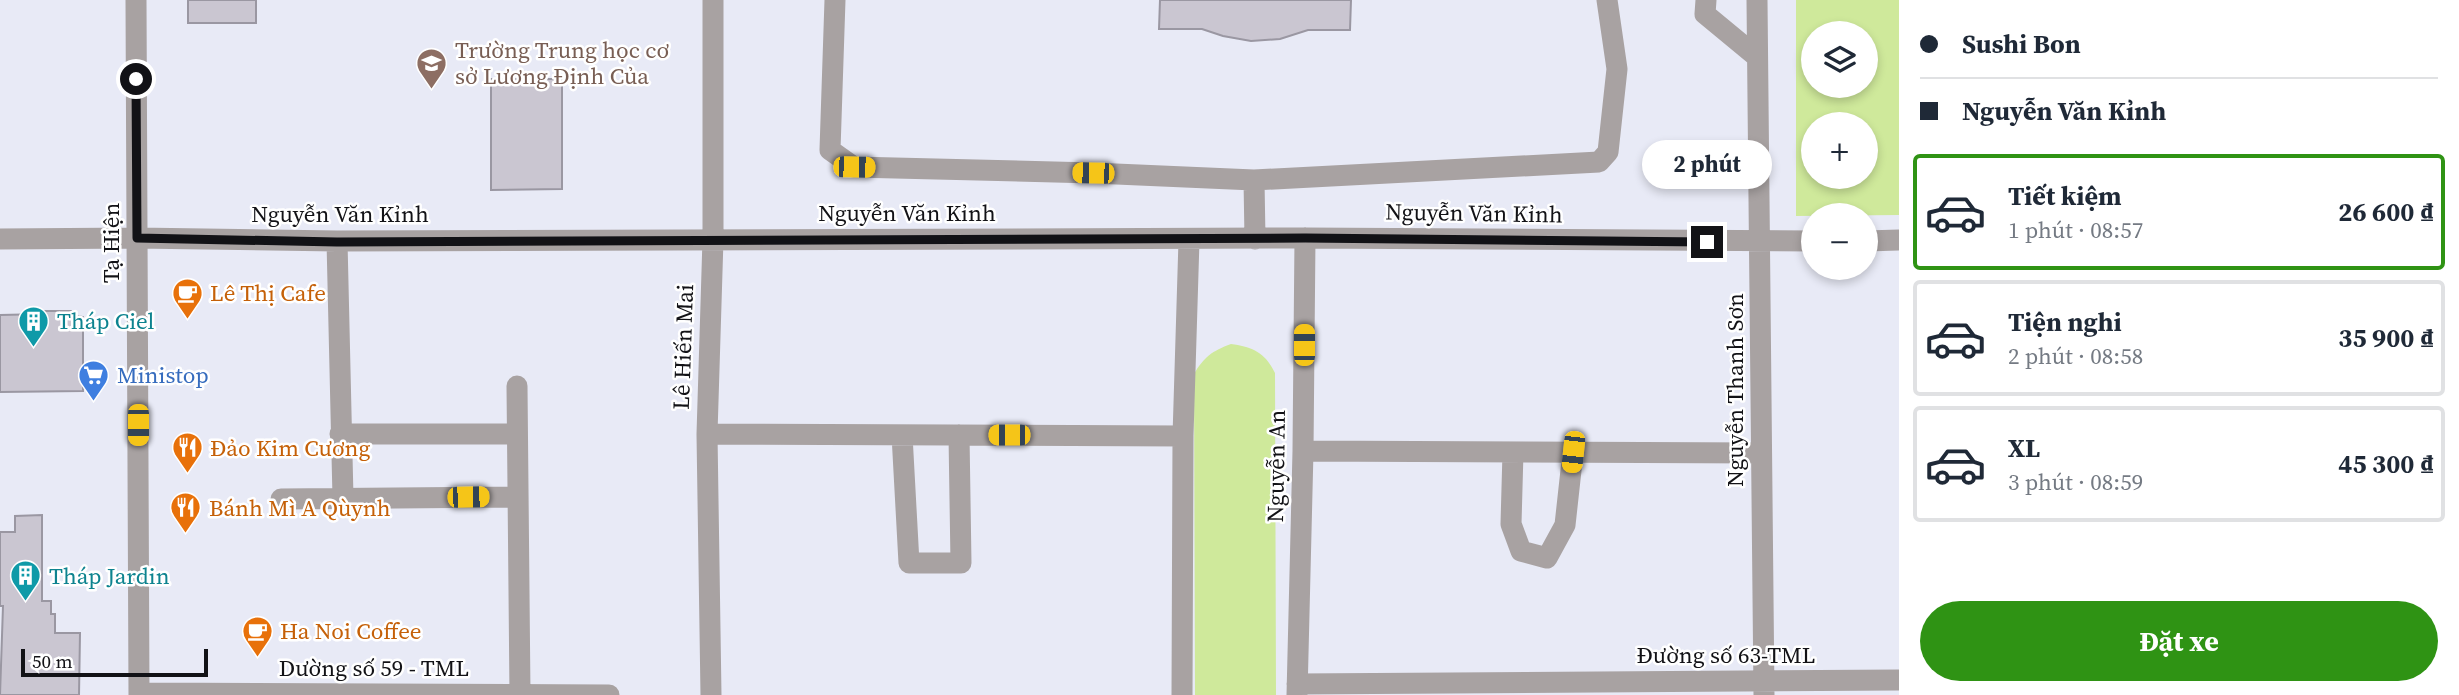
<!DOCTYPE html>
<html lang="vi">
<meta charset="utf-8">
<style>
:root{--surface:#fff;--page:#f6f6f7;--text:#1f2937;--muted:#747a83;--line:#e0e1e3;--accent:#2f9314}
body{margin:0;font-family:"Source Serif 4",serif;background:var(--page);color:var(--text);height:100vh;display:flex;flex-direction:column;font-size:26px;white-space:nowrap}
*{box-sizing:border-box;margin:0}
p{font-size:23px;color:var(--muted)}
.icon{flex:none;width:38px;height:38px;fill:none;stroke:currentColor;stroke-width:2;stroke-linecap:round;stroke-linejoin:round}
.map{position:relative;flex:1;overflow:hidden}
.sheet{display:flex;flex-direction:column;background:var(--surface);width:560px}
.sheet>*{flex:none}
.banner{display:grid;align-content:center;height:154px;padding:0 21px;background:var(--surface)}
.buttons{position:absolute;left:1801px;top:21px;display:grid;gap:14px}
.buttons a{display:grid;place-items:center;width:77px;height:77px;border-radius:50%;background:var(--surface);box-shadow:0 4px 10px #0003;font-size:35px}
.scale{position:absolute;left:21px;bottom:18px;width:187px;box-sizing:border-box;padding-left:7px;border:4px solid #121216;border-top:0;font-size:19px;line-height:24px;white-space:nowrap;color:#121216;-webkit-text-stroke:5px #fff;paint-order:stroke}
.end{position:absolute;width:32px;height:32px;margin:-16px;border:9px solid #121216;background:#fff;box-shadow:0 0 0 4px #fff}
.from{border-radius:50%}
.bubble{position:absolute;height:49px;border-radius:24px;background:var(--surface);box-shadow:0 4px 10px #0003;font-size:23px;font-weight:700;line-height:49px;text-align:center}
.car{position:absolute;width:21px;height:42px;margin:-21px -10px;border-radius:9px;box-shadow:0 0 5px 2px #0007;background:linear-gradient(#f5c518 24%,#345 0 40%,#f5c518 0 76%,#345 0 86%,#f5c518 0)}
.banner b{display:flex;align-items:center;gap:24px;height:66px;font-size:26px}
.banner b+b{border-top:2px solid var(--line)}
.banner i{width:18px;height:18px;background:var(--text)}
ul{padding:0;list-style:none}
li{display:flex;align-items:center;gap:21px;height:116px;margin:0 14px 10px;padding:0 7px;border:4px solid var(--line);border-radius:7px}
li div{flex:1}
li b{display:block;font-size:26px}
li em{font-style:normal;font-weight:700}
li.selected{border-color:var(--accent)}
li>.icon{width:63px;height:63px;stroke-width:1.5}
.primary-button{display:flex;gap:14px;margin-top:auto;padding:14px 21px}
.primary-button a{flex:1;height:80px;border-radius:42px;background:var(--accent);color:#fff;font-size:28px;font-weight:700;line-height:80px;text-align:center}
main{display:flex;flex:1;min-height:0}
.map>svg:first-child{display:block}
</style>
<main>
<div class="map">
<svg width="1899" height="695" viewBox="0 0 1899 695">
<rect width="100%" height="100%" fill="#e8eaf6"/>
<path fill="#cfe99b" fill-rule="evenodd" d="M1796,0h103v215l-103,1zM1813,33h53v53h-53zM1813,124h53v53h-53z
M1231,344c21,3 34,8 44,29l1,322h-81l-1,-321c10,-17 18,-23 37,-30z"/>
<path fill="#cac6d1" stroke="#9a97a2" stroke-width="2" d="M188,0h68v23h-68z
M1160,0h191l-1,30h-42l-28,9 -29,2 -28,-5 -21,-7h-43z
M491,79h71v110l-71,1z
M45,311h26l1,4 11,2v74l-83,1v-77l45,-1z
M42,515v86h9v13h4v19h25l-1,62h-79l3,-89h-3v-74h15v-16z"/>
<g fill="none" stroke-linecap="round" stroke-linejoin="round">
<path stroke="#a8a2a2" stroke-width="21" d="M136,0l3,695
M835,0l-5,150 24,17 239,6 161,7 1,59
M1706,0l-1,14 52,43
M1757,0l7,695
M1254,180l345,-18 9,-10 9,-83 -10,-69
M0,239l137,-1 200,3 968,-3 508,3
M337,241l6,257
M1866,241l33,-1
M517,386l3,309
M340,434h177
M707,434l476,2
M902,435l7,128h52l-2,-128
M1303,451l458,2
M1513,452l-2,72 10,27 26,7 18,-33 8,-73
M281,499l237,-2
M1297,684l602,-4
M139,693l470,2
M711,695l-4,-261 6,-195v-239
M1182,695l1,-259 6,-196
M1297,695l6,-244 2,-213"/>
</g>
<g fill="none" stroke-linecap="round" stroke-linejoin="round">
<path stroke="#121216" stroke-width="9" d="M136,79l1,159 200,4 968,-4 402,4"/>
</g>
<defs>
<symbol id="school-pin" viewBox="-11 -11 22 30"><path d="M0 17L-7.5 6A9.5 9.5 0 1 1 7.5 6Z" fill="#8d6e63" stroke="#fff"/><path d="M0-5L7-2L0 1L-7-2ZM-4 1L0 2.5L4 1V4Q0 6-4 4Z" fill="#fff"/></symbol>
<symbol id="cafe-pin" viewBox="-11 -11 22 30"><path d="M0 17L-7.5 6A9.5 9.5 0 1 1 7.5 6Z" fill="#e8710a" stroke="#fff"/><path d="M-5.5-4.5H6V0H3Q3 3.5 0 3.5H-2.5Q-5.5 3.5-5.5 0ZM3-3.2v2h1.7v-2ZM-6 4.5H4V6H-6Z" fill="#fff"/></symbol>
<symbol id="building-pin" viewBox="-11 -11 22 30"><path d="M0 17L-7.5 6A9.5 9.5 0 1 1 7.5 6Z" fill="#0f9aa8" stroke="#fff"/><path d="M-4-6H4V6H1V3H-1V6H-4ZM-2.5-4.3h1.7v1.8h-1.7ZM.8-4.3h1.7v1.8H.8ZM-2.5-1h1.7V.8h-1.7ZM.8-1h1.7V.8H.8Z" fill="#fff"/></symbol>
<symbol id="supermarket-pin" viewBox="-11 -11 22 30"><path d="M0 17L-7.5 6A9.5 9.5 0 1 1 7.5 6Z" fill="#3f7fe0" stroke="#fff"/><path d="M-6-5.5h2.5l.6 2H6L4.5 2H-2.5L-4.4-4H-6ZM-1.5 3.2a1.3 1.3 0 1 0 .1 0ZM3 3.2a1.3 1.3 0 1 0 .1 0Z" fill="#fff"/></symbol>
<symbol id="restaurant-pin" viewBox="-11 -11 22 30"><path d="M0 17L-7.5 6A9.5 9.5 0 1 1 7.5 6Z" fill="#e8710a" stroke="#fff"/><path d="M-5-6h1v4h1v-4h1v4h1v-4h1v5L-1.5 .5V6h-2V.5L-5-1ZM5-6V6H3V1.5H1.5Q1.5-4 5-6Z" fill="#fff"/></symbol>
</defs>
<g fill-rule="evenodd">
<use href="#school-pin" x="414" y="46" width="35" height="47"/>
<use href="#cafe-pin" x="170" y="276" width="35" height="47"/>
<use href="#building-pin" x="16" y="304" width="35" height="47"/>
<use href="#supermarket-pin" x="76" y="358" width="35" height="47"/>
<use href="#restaurant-pin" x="170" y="430" width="35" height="47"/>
<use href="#restaurant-pin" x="168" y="490" width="35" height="47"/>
<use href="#building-pin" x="8" y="558" width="35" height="47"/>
<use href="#cafe-pin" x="240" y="614" width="35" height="47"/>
</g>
<g text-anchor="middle" stroke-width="5" stroke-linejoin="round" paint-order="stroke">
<g font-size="23" fill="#785e54" stroke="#fff" text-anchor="start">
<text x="455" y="58">Trường Trung học cơ<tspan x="455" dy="26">sở Lương Định Của</tspan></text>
</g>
<g font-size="23" fill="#121216" stroke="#fff">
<text x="907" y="221">Nguyễn Văn Kỉnh</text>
<text transform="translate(1474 213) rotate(1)" y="8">Nguyễn Văn Kỉnh</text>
<text x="340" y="222">Nguyễn Văn Kỉnh</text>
<text transform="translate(111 243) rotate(-90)" y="8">Tạ Hiện</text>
<text transform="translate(683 347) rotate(-88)" y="8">Lê Hiến Mai</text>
<text transform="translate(1735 390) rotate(-90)" y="8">Nguyễn Thanh Sơn</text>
<text transform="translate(1276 466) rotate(-89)" y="8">Nguyễn An</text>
<text x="1726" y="663">Đường số 63-TML</text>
<text x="374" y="676">Dường số 59 - TML</text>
</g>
<g font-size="23" fill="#c56008" stroke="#fff" text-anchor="start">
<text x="210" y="301">Lê Thị Cafe</text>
<text x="210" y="456">Đảo Kim Cương</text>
<text x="209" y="516">Bánh Mì A Qùynh</text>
<text x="280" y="639">Ha Noi Coffee</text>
</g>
<g font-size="23" fill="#0d838f" stroke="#fff" text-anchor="start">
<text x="57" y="329">Tháp Ciel</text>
<text x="49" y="584">Tháp Jardin</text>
</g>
<g font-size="23" fill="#366cbe" stroke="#fff" text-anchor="start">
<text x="117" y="383">Ministop</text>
</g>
</g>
</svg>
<div class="buttons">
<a><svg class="icon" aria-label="layers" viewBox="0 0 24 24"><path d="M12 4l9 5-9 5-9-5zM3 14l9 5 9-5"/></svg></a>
<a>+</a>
<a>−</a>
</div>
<div class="scale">50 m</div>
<i class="end from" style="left:136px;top:79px"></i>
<i class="end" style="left:1707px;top:242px"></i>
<div class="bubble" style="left:1642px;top:140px;width:130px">2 phút</div>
<i class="car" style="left:854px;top:167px;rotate:91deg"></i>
<i class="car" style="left:1093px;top:173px;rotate:271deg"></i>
<i class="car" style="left:1304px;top:345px;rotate:0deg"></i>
<i class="car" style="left:138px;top:425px;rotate:180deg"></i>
<i class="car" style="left:1009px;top:435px;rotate:270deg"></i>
<i class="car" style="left:1573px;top:452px;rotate:186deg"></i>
<i class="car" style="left:468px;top:497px;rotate:89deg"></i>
</div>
<section class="sheet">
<div class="banner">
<b><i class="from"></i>Sushi Bon</b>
<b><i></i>Nguyễn Văn Kỉnh</b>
</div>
<ul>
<li class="selected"><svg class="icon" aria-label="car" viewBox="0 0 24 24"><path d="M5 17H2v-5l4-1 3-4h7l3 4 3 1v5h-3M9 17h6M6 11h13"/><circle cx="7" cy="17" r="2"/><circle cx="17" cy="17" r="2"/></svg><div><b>Tiết kiệm</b><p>1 phút · 08:57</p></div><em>26 600 ₫</em></li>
<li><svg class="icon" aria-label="car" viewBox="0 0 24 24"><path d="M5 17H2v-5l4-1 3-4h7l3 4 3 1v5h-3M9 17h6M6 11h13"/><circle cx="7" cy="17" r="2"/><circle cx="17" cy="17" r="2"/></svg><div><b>Tiện nghi</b><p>2 phút · 08:58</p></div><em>35 900 ₫</em></li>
<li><svg class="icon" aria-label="car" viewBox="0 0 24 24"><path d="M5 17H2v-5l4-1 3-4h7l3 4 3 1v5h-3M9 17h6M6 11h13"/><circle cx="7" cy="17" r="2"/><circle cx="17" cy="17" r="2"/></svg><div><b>XL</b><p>3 phút · 08:59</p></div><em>45 300 ₫</em></li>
</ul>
<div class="primary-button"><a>Đặt xe</a></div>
</section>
</main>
